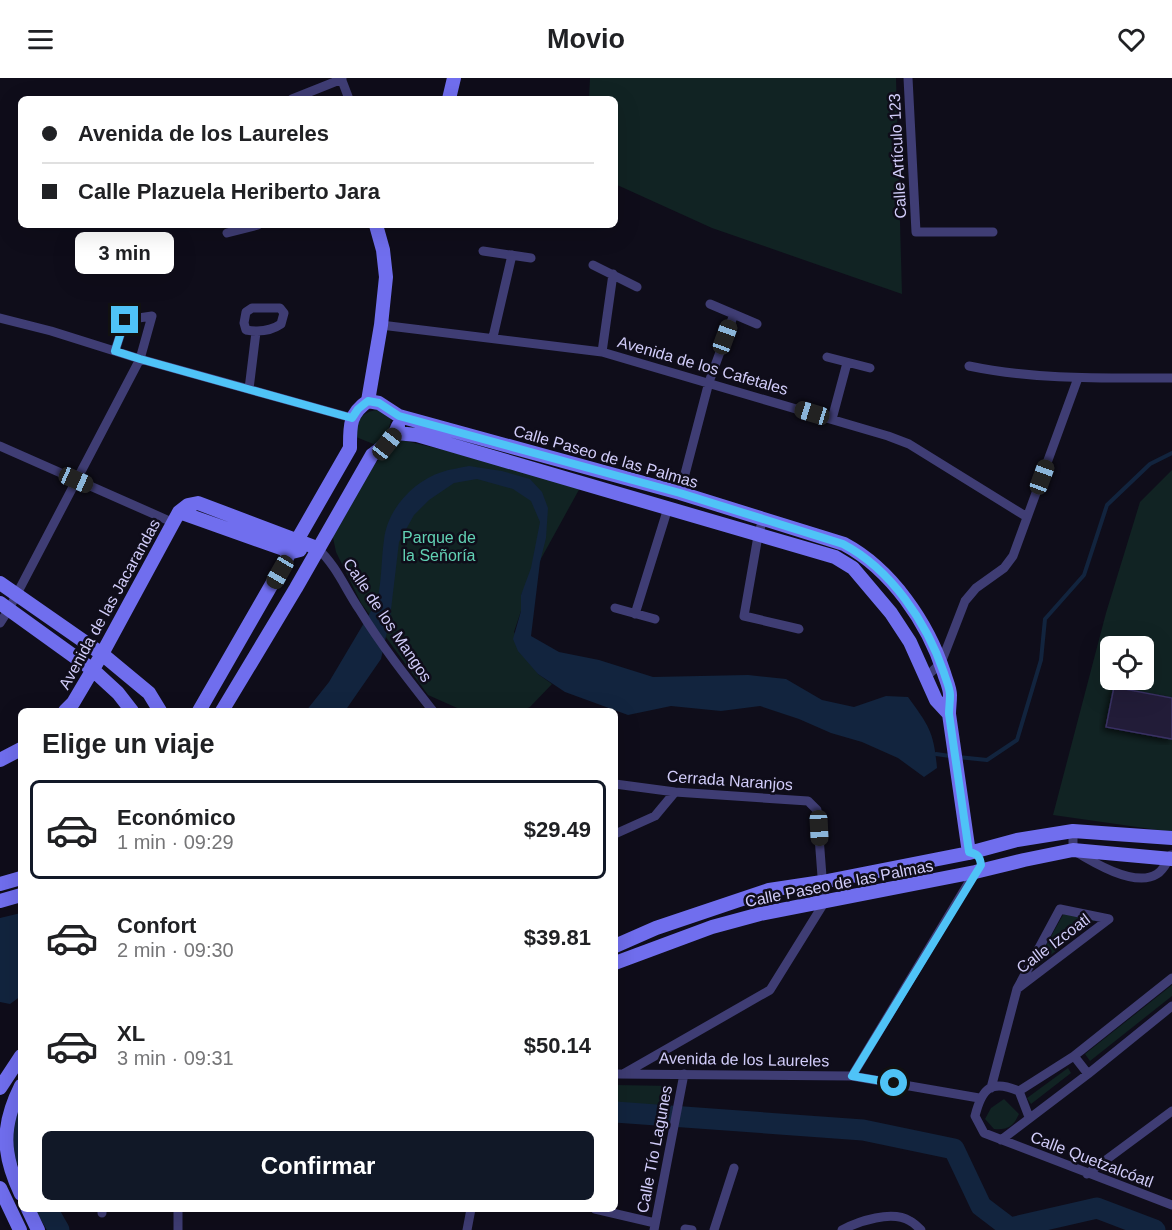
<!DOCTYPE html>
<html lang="es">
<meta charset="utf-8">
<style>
:root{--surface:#fff;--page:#f2f2f2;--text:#202124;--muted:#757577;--line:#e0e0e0;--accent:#111827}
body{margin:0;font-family:Helvetica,sans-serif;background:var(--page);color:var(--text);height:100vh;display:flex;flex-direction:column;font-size:22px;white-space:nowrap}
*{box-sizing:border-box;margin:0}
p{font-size:20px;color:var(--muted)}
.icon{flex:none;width:33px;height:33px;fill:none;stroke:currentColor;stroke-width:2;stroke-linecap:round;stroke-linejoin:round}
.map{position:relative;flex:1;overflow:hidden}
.details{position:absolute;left:18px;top:630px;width:600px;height:504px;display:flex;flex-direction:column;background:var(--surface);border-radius:9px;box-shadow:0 6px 24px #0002}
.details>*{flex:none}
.banner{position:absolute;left:18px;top:18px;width:600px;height:132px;border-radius:9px;box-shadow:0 6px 24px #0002;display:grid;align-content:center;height:132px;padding:0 24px;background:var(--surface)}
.tools{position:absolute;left:1100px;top:558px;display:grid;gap:12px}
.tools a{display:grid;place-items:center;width:54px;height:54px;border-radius:9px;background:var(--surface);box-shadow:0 6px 24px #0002;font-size:30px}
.end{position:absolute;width:27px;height:27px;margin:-14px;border:8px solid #4fc3f7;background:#111;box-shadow:0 0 0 3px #111}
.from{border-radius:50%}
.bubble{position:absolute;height:42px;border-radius:9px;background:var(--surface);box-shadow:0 6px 24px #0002;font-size:20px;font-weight:800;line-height:42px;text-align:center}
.car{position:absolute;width:18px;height:36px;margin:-18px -9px;border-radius:8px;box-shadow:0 0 4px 2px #0007;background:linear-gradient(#222 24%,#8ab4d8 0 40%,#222 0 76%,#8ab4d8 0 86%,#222 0)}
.banner b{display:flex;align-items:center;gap:21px;height:57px;font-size:22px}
.banner b+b{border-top:2px solid var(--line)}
.banner i{width:15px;height:15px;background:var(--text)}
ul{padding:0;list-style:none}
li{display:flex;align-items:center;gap:18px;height:99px;margin:0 12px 9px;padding:0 12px;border:3px solid transparent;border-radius:9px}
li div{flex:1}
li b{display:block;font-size:22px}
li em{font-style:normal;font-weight:800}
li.current{border-color:var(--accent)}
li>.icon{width:54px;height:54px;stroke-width:1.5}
h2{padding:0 24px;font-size:27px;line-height:72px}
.cta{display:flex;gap:12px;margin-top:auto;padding:12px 24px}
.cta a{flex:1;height:69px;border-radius:9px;background:var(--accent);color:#fff;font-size:24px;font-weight:800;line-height:69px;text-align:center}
header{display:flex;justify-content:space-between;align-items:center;height:78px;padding:0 24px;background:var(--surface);font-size:27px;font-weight:800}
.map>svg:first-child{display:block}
</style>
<header><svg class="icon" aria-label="menu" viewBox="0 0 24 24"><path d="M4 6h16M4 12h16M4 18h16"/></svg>Movio<svg class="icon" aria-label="heart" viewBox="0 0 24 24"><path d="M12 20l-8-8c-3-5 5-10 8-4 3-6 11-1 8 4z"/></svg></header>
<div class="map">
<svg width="1172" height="1152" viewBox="0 0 1172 1152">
<defs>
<filter id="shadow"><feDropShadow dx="-3" dy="3" stdDeviation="3" flood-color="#0009"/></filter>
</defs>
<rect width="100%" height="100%" fill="#0f0d1a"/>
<path fill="#112323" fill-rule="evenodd" d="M590,0h306l6,216 -190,-66 -97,-44v-85h-26z
M378,332l9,3 4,7 -3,11 -12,14 -20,-8c-2,-16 7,-26 22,-27z
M397,361l107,25 77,22 -60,109v16l-7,21 24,42 14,10 -22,23 -10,4h-56l-36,-16 -67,-92 -25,-51 -4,-19c19,-34 37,-66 65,-94z
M1172,392v362l-119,-17 53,-202 34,-111zM1110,568h33v34h-33z
M1064,835l31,7 -62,49z
M1172,907v11l-82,65 -5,-7z
M1068,990l3,5 -40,31 -4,-6z
M615,1007l58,1 -7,24 -51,-1z
M1004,1021l15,15c-6,13 -11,16 -25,15l-9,-10 6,-11z"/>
<path fill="#12243e" d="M469,388l33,5 28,8 12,13 6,16 -2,30 -6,24 -9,74 28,16 40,8 54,17 95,-2 38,4 36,21 32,7 32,-11 22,1c21,29 26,35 29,71l-13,9 -26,-19 -36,-16 -31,-9 -32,-14 -39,-13 -39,5 -50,-5 -43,9 -63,-23 -27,-18 -20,-23 -5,-12 8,-28v-16l10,-27 9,-46 -9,-21 -18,-12 -36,-10 -23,4 -25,17 -15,15 -15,27 -9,76 -9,41 -36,52h-39l23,-29 48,-81c5,-20 4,-40 7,-61 3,-30 29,-59 58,-68 8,-3 18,-4 27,-6z
M21,835v83l-11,8 -10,-2v-84z"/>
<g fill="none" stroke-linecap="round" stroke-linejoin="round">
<path stroke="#12243e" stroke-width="4" d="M936,676l14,2
M958,679l29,3 30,-20 24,-80 4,-41 39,-44 23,-70 43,-41 22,-11"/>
<path stroke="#12243e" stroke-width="21" d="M615,1034l248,18 91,19 27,57 29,22 87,-20 58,22
M21,1041l-8,16 8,19
M47,1131l12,21"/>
</g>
<path fill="#211b39" stroke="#393062" stroke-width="1.5" filter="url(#shadow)" d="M1114,609l58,11v41l-66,-12z"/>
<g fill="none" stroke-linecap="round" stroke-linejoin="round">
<path stroke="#3f3d74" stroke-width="9" d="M341,0l8,21
M908,0l8,154h77
M292,21l50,-20
M227,155l31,-8
M483,173l48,7
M593,187l44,22
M710,226l47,20
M252,230h28l4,5 -3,11c-10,7 -23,8 -35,6l-2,-7 2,-11z
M0,240l51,13 89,28 212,59
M381,247l221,27 286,84 21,8 118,73
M493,259l19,-82
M602,274l11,-78
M827,279l43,11
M969,288c67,14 135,12 203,12
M249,311l7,-57
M832,341l15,-56
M0,368l174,77
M680,415l29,-111 25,-68
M763,441l-5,17 -14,80 55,13
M317,470c19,17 28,40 42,61 22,36 48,69 74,102
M615,530l40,11
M635,536l33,-106
M0,545l9,-14 131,-250 12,-43 -27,4 -10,31
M926,599l15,-14 24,-62 11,-13 28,-20 9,-12 65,-178
M615,706l60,8 133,9 9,9 7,93 -54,87 -145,83
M1073,753v19c19,12 62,38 84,24 5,-3 11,-13 14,-19
M615,756l40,-18 20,-24
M1074,978l14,18
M615,996l237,2 127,22
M852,998l123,-204
M991,1010l26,-99 43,-80 49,10 -92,70
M1019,1013l55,-35 98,-78
M1029,1039l-10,-26c-28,-12 -37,-3 -44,25l9,17 188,72
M1001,1062l87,-66 84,-68
M1087,1096l85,-63
M595,1131l60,14
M102,1135v-4
M685,1151l7,1
M178,1152v-21
M467,1152l4,-21
M654,1152l30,-156
M714,1152l20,-62
M842,1152c17,-9 50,-20 68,-9 4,2 8,6 11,9"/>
<path stroke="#706eee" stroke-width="14" d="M449,21l5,-21
M368,323l13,-76 5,-48 -3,-27 -7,-25
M396,355l21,2 418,122 18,11 38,45 19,29 26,58 13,14
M179,434l113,40 8,-2
M0,505l102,71 47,39 11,18
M0,525l93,67 25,23 14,18
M65,633l8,-8 29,-49 77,-142 9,-7 10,-2 119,45
M199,633l151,-263c0,-22 -1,-34 18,-47l11,2 20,13 281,77 164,51c47,25 84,79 100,129 2,7 6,15 6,22 0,7 -1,13 -1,19l20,139
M222,633l74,-123 76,-133c11,-8 21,-15 26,-29
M0,682l21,-11
M0,806l21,-6
M0,823l21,-6
M615,868l41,-18 113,-38 53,-8 147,-29 48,-13 56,-9 99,7
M615,885l97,-36 48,-13 215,-42 49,-12 49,-10 99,9
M21,1008c-20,40 -19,68 0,108
M0,1010l21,-32
M0,1110l20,42
M28,1131l10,21"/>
</g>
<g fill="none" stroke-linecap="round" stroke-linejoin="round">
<path stroke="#4fc3f7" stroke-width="8" d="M125,242l-10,31 25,8 212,59 6,-9 10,-8 11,2 20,13 281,77 163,51c48,25 84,79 101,129 2,7 6,15 6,22 0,7 -1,13 -1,19l20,138c8,2 11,4 12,13l-129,211 42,7"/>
</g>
<g text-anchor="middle" stroke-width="5" stroke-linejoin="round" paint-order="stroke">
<g font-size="16" fill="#d1ccf9" stroke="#0f0d1a">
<text transform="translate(897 78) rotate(-93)" y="6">Calle Artículo 123</text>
<text transform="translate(703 287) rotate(16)" y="6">Avenida de los Cafetales</text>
<text transform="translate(606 378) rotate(16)" y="6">Calle Paseo de las Palmas</text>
<text transform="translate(109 526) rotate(-61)" y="6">Avenida de las Jacarandas</text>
<text transform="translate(388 542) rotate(56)" y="6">Calle de los Mangos</text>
<text transform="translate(730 702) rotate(4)" y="6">Cerrada Naranjos</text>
<text transform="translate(839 805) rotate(-11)" y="6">Calle Paseo de las Palmas</text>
<text transform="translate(1053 865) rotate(-37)" y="6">Calle Izcoatl</text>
<text transform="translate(744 981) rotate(1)" y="6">Avenida de los Laureles</text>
<text transform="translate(654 1071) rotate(-79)" y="6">Calle Tío Lagunes</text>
<text transform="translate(1092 1081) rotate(21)" y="6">Calle Quetzalcóatl</text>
</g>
<g font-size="16" fill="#61d0b3" stroke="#0f0d1a">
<text x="439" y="465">Parque de<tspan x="439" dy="18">la Señoría</tspan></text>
</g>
</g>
</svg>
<div class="tools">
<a><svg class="icon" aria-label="locate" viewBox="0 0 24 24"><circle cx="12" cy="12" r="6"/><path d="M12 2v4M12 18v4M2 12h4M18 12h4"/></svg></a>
</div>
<i class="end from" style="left:894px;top:1005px"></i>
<i class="end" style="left:125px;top:242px"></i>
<div class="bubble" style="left:75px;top:154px;width:99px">3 min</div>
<i class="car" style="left:725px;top:259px;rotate:20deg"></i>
<i class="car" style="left:812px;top:335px;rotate:287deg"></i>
<i class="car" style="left:387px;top:366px;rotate:38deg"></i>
<i class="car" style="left:1042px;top:399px;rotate:20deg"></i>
<i class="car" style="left:76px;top:402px;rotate:114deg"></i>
<i class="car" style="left:280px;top:494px;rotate:210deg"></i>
<i class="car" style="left:819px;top:750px;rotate:177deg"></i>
<div class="banner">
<b><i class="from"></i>Avenida de los Laureles</b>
<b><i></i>Calle Plazuela Heriberto Jara</b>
</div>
<section class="details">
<h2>Elige un viaje</h2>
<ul>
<li class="current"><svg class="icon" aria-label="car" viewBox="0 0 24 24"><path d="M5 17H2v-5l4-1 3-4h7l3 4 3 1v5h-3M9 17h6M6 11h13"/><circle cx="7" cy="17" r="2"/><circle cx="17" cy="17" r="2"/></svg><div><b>Económico</b><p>1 min · 09:29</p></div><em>$29.49</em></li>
<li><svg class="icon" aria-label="car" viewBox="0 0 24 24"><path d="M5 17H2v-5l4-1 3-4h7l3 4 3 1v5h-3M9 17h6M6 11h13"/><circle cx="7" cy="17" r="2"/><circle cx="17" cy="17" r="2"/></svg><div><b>Confort</b><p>2 min · 09:30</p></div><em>$39.81</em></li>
<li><svg class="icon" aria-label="car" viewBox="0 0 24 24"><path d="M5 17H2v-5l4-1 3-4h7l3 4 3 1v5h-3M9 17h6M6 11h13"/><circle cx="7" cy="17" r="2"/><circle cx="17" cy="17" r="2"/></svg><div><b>XL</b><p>3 min · 09:31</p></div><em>$50.14</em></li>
</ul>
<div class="cta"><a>Confirmar</a></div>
</section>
</div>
